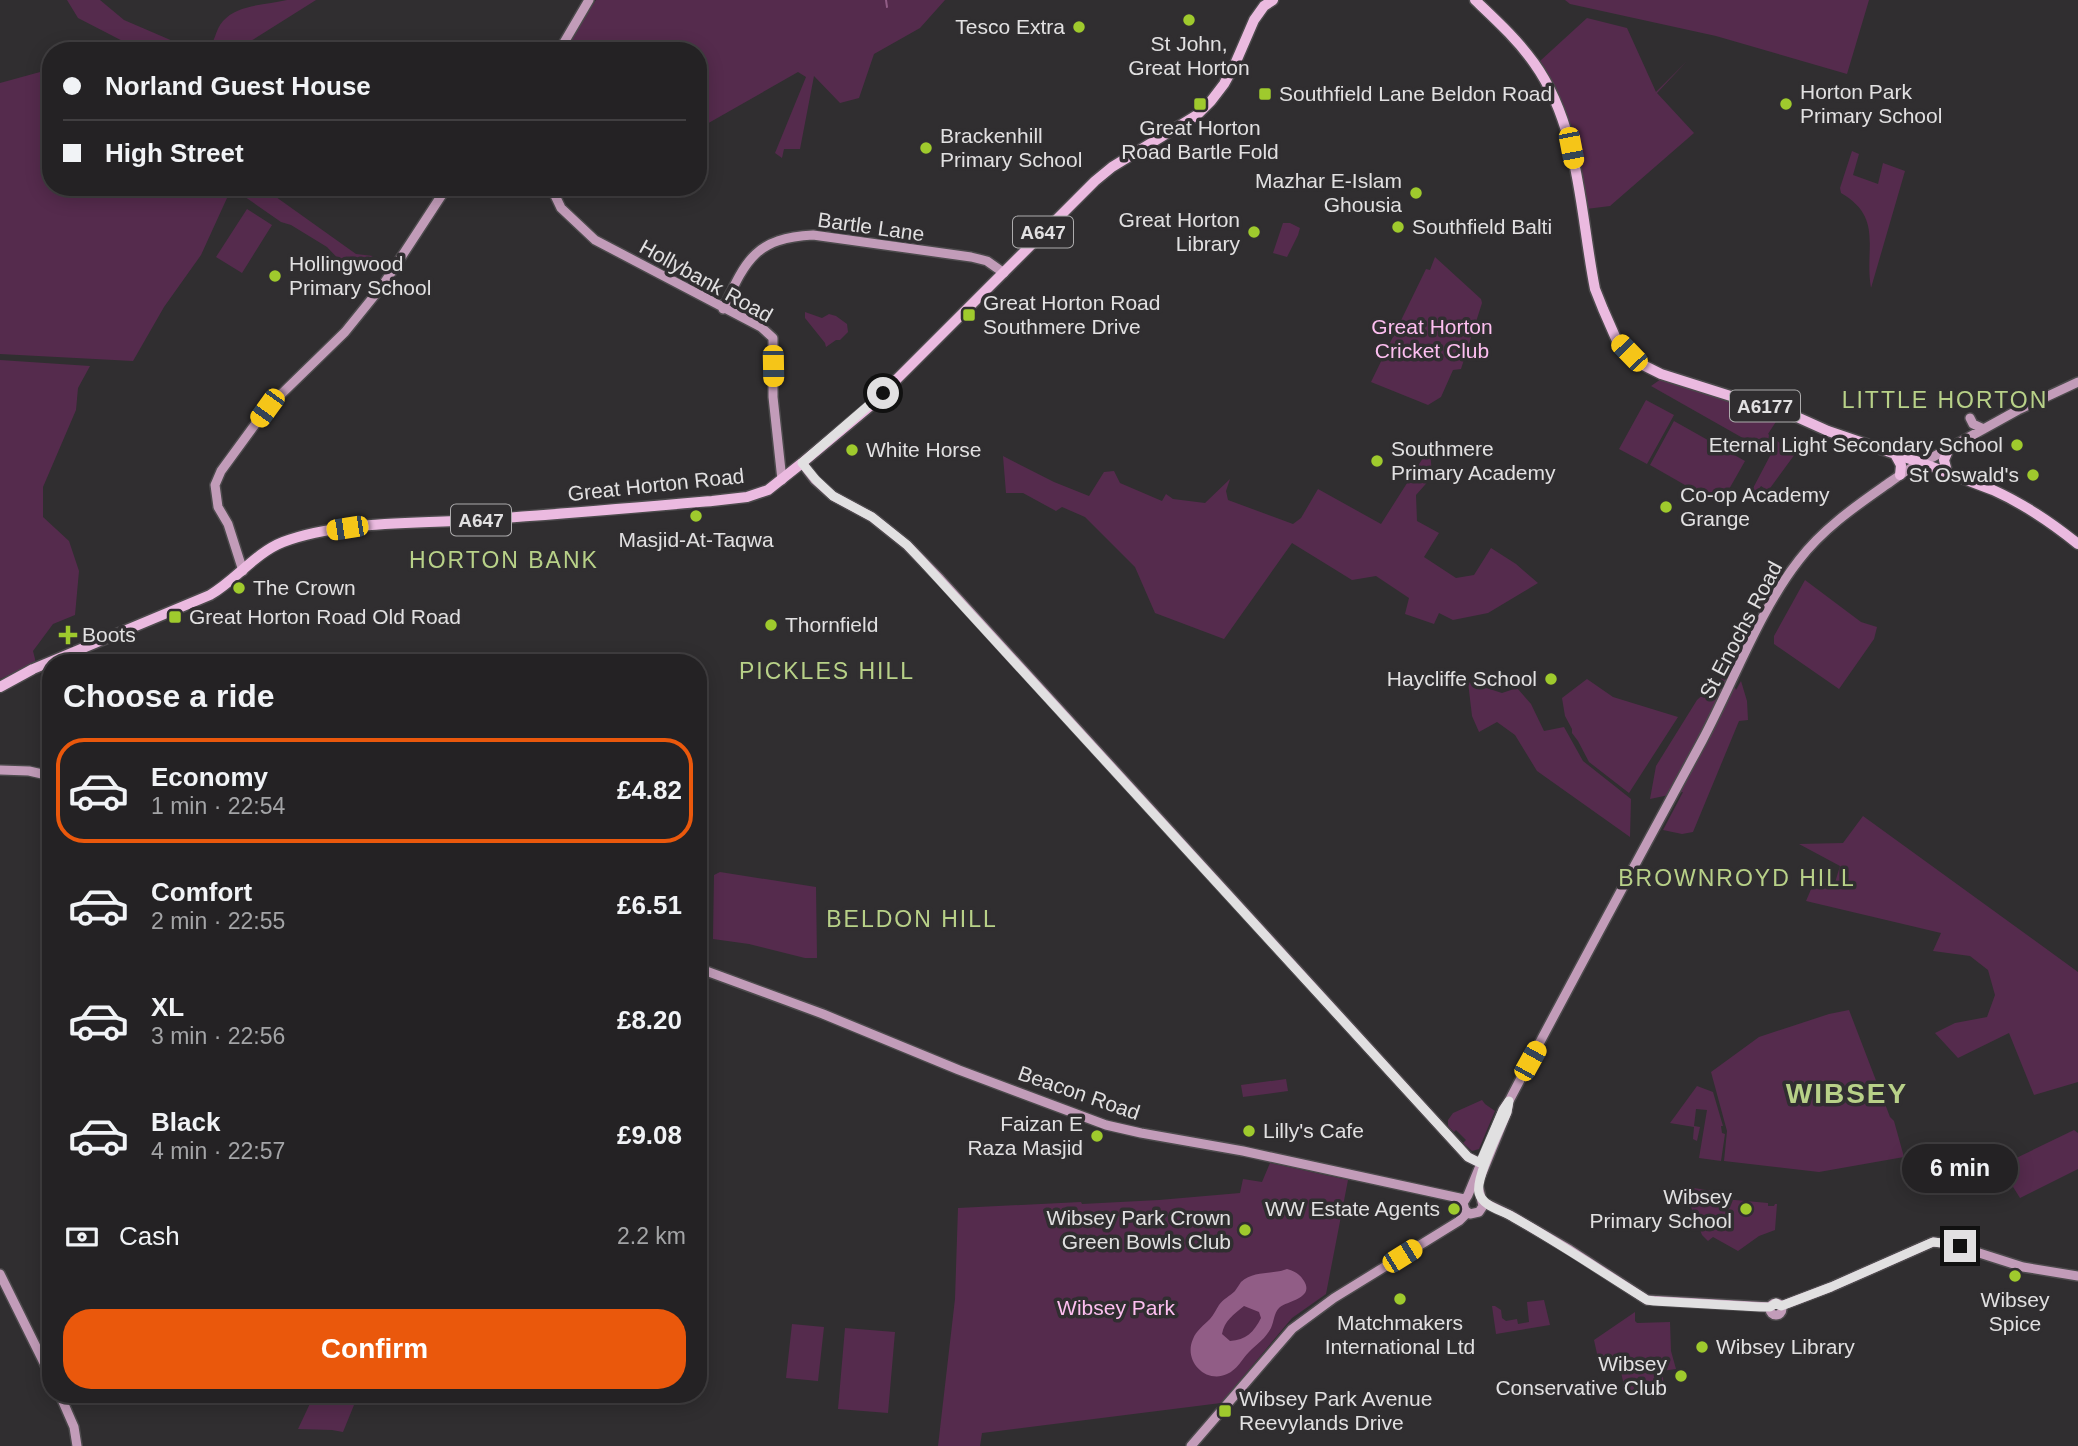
<!DOCTYPE html>
<meta charset="utf-8">
<style>
:root{--surface:#242224;--page:#302f31;--text:#f1f3f6;--muted:#a3a4a6;--line:#413f41;--accent:#ea580c}
body{margin:0;font-family:Helvetica,sans-serif;background:var(--page);color:var(--text);height:100vh;display:flex;flex-direction:column;font-size:26px;white-space:nowrap}
*{box-sizing:border-box;margin:0}
p{font-size:23px;color:var(--muted)}
.icon{flex:none;width:38px;height:38px;fill:none;stroke:currentColor;stroke-width:2;stroke-linecap:round;stroke-linejoin:round}
.map{position:relative;flex:1;overflow:hidden}
.panel{position:absolute;left:42px;top:654px;width:665px;height:749px;display:flex;flex-direction:column;background:var(--surface);border-radius:28px;box-shadow:0 4px 18px #0003,0 0 0 2px var(--line)}
.panel>*{flex:none}
.banner{position:absolute;left:42px;top:42px;width:665px;height:154px;border-radius:28px;box-shadow:0 4px 18px #0003,0 0 0 2px var(--line);display:grid;align-content:center;height:154px;padding:0 21px;background:var(--surface)}
.end{position:absolute;width:32px;height:32px;margin:-16px;border:9px solid #e1e0e1;background:#111;box-shadow:0 0 0 4px #111}
.from{border-radius:50%}
.bubble{position:absolute;height:49px;border-radius:24px;background:var(--surface);box-shadow:0 4px 18px #0003,0 0 0 2px var(--line);font-size:23px;font-weight:600;line-height:49px;text-align:center}
.car{position:absolute;width:21px;height:42px;margin:-21px -10px;border-radius:9px;box-shadow:0 0 5px 2px #0007;background:linear-gradient(#f5c518 24%,#345 0 40%,#f5c518 0 76%,#345 0 86%,#f5c518 0)}
.banner b{display:flex;align-items:center;gap:24px;height:66px;font-size:26px}
.banner b+b{border-top:2px solid var(--line)}
.banner i{width:18px;height:18px;background:var(--text)}
ul{padding:0;list-style:none}
li{display:flex;align-items:center;gap:21px;height:105px;margin:0 14px 10px;padding:0 7px;border:4px solid transparent;border-radius:28px}
li div{flex:1}
li b{display:block;font-size:26px}
li em{font-style:normal;font-weight:600}
li.selected{border-color:var(--accent)}
li>.icon{width:63px;height:63px;stroke-width:1.5}
h2{padding:0 21px;font-size:32px;line-height:84px}
.pay{display:flex;align-items:center;gap:18px;height:77px;padding:0 21px;font-size:26px}
.pay p{margin-inline-start:auto}
.primary-button{display:flex;gap:14px;margin-top:auto;padding:14px 21px}
.primary-button a{flex:1;height:80px;border-radius:28px;background:var(--accent);color:#fff;font-size:28px;font-weight:600;line-height:80px;text-align:center}
.map>svg:first-child{display:block}
</style>
<div class="map">
<svg width="2078" height="1446" viewBox="0 0 2078 1446">
<rect width="100%" height="100%" fill="#302e30"/>
<path fill="#552b4d" d="M67,0h33l24,20 72,31h-54l-64,-33z
M287,0h29l-81,51h-28c8,-8 8,-21 16,-30 15,-17 44,-16 64,-21z
M596,0h349l-25,28 -46,26 -15,44 -19,5 -26,-27 -14,73h-16l-2,9 -7,-5 31,-76 -8,-5 -100,57v-78h-135z
M1565,0h304l-22,74 -131,-38 -146,-32z
M1587,18l40,10 29,64 31,-31 -30,32 37,40 -84,73 -24,3c-9,-56 -15,-100 -46,-148z
M51,69v118h175l1,11 -26,57 -37,52 -31,54 -133,-7v-271z
M1852,151l7,3 -6,21 25,9 5,-21 22,8 -34,117c-7,-40 13,-70 -30,-95l-1,-5z
M232,187h30l94,67 17,2 -26,12 -20,-21 -36,-22 -10,-3 -43,-30h-6z
M247,209l25,16 -30,48 -26,-16z
M1283,223h7l10,5 -2,7 -11,22 -14,-4z
M1435,257l46,42 1,4 -21,66 -8,1 -12,27 -13,8 -57,-23 55,-113 4,1z
M805,312l17,6 7,-4 7,2 11,8 1,8 -8,8h-4l-10,7 -1,-4 -20,-25z
M0,360l90,6 -12,22 -2,22 -33,77v30l26,24 10,30 -4,44 -22,9 -20,27 3,12 -36,16z
M1661,379l118,38 -11,17 27,20 -27,37 -7,-5 -6,8 -4,-2 20,-38 -120,-68z
M1646,400l28,15 -27,49 -28,-15z
M1674,421l71,40 -25,44 -70,-40z
M1430,447l2,30 -16,18 1,26 22,12 -15,24 32,21 18,-3 17,-27 25,16 22,19 -50,30 -35,7 -14,-7 -5,11 -29,-10 4,-16 -33,-22 -24,4 -60,-37 -68,96 -69,-26 -20,-46 -50,-50 -23,-10 -6,4 -33,-18h-17l-3,-37 51,26 35,14 15,-24 10,-1 6,12 42,18 4,-7 7,5 32,4 25,-24 -4,12 2,9 65,24 8,-6 17,-29 63,35z
M1805,580l56,42 16,5 -3,12 -35,50 -65,-45v-8z
M1728,672l8,18 5,-9 6,20 1,19 -9,1 -46,111 -11,2 -19,-4 20,-38 -33,7 6,-33 41,-66z
M1587,679l26,18 65,20 -49,76 -40,-31 -11,-21 -6,-8v-4l-7,-13 -3,-18z
M1468,682l34,11 15,-5 14,16 13,27 20,-4 19,34 48,38 -1,38 -93,-66 -22,-36 -18,-13 -18,10 -7,-16z
M1863,816l215,156v110l-44,13 -25,-62 -51,25 -23,-25 20,-10 32,-6 8,-22 -7,-25 -18,-14 -37,-5 8,-18 -135,-32 6,-14 22,-1 6,-20 -41,-22 44,-1z
M720,872l96,15 1,71h-12l-56,-14 -36,-5 1,-64z
M1849,1010l41,107 4,4 10,36 -85,15 -95,-11 3,-30 -16,-59 48,-35 70,-23z
M1286,1079l2,12 -45,6 -2,-12z
M1697,1086l16,6 10,34h-2l1,7 3,1 -4,27 -22,-3 8,-48 -11,-1 -2,17 6,1 -3,14 -4,-2 1,-12 -24,-4z
M1482,1100l3,4 10,7 -16,38 -7,2 -9,-8 3,-3 -10,-10 -2,2 -6,-6v-6l5,-7z
M2074,1130l4,3v36l-58,29 -15,-24 9,-6 -4,-7z
M1270,1163l78,17 -22,114 -34,24 -71,85 -239,30 -2,13h-42l17,-147 3,-91 123,-6 1,2 77,-4 81,-7 3,-14 19,3z
M1685,1186l3,4 6,-2 31,5 -1,6 44,4v3h6l1,-2h2l-2,26 -16,6 -21,15 -25,-14 -5,4 -6,-6 -19,-48z
M1544,1300l6,25 -54,9 -4,-28h3l6,4 1,8 4,3 11,-2 1,5 11,-2 -2,-20z
M1635,1312v9l2,2 33,-1 1,29 5,18 -14,2 2,15 -38,8 -6,-26 -19,4 -7,-32z
M792,1324l32,3 -6,54 -32,-3z
M845,1328l50,4 -7,81 -50,-4z
M314,1395h36l4,10 -11,27 -11,-2 -34,-1z"/>
<path fill="#915d86" fill-rule="evenodd" d="M1287,1269c7,2 13,5 17,12 11,18 -19,20 -25,27 -5,5 -5,13 -8,20 -5,10 -14,16 -22,24 -7,7 -12,18 -22,22 -21,10 -44,-13 -34,-35 3,-8 11,-14 17,-20 4,-5 6,-9 9,-14 4,-6 11,-9 16,-14 2,-3 4,-6 6,-9 13,-12 31,-7 46,-13zM1244,1306l15,6 2,6c-7,14 -15,22 -31,23l-8,-7c2,-13 12,-20 22,-28z"/>
<g fill="none" stroke-linecap="round" stroke-linejoin="round">
<path stroke="#915d86" stroke-width="2" d="M886,0l1,7"/>
<defs>
<path id="secondary" d="M559,51l30,-51
M551,187l10,21 34,32 166,87 12,11v59l9,83
M723,309c23,-49 32,-71 90,-74l158,22 16,4 17,12
M1970,418l3,6 11,5
M802,463l13,17 18,16 39,21 35,28 33,34 528,578 12,6
M243,571l-15,-47 -10,-17 -3,-22 6,-14 46,-63 78,-76 38,-47 64,-98
M0,770l29,1 22,5
M698,968l125,46 136,56 147,55 35,8 102,18 221,48
M1509,1101l-2,11 -27,66 -2,7 5,21 -4,6 -9,2 -5,-4 -2,-7 5,-8 35,-85 6,-9c63,-121 128,-240 193,-360 31,-58 57,-130 97,-181 23,-30 54,-52 84,-73 16,-11 31,-23 50,-30l85,-47 60,-28
M1483,1202l27,13 60,35 77,50 123,7
M0,1274l51,103
M1770 1309a6 6 0 1 1 12 0a6 6 0 1 1-12 0Z
M1781,1306l50,-19 102,-45 18,2 72,23 55,9
M60,1395l14,32 3,19
M1191,1446l101,-117 42,-31 125,-77 8,-8"/>
<path id="primary" d="M1475,0c21,20 42,39 59,63 46,64 46,151 61,226l8,20 14,32 26,24 18,9 136,43 31,14 91,31 74,28c31,14 59,33 85,54
M1895,454l6,11 -1,10
M1947,472l-3,-12 5,-12
M0,687l33,-18 177,-74c26,-15 45,-42 73,-53 55,-21 132,-18 190,-22 80,-5 159,-12 239,-19l35,-4 21,-7 34,-27 67,-56 226,-226 17,-14 85,-52 14,-14 13,-17 11,-20 19,-44 10,-14 9,-6"/>
</defs>
<use href="#secondary" stroke="#4c4a4c" stroke-width="12"/>
<use href="#primary" stroke="#4c4a4c" stroke-width="13"/>
<use href="#secondary" stroke="#c29cb9" stroke-width="9"/>
<use href="#primary" stroke="#ebbae0" stroke-width="10"/>
</g>
<g fill="none" stroke-linecap="round" stroke-linejoin="round">
<path stroke="#e1e0e1" stroke-width="9" d="M883,393l-81,70 14,17 17,16 39,21 35,28 16,17 545,595 12,6 23,-53 6,-9 -2,11c-7,17 -32,66 -28,81 4,14 23,17 34,24 46,26 89,55 134,83l7,1 106,6h10l6,-4 5,3 50,-19 102,-45 18,2 9,2"/>
</g>
<g fill="#9fca2d" stroke="#302e30" stroke-width="2.5">
<circle cx="1189" cy="20" r="7"/>
<circle cx="1079" cy="27" r="7"/>
<rect x="1258" y="87" width="14" height="14" rx="3.5"/>
<rect x="1193" y="97" width="14" height="14" rx="3.5"/>
<circle cx="1786" cy="104" r="7"/>
<circle cx="926" cy="148" r="7"/>
<circle cx="1416" cy="193" r="7"/>
<circle cx="1398" cy="227" r="7"/>
<circle cx="1254" cy="232" r="7"/>
<circle cx="275" cy="276" r="7"/>
<rect x="962" y="308" width="14" height="14" rx="3.5"/>
<circle cx="2017" cy="445" r="7"/>
<circle cx="852" cy="450" r="7"/>
<circle cx="1377" cy="461" r="7"/>
<circle cx="2033" cy="475" r="7"/>
<circle cx="1666" cy="507" r="7"/>
<circle cx="696" cy="516" r="7"/>
<circle cx="239" cy="588" r="7"/>
<rect x="168" y="610" width="14" height="14" rx="3.5"/>
<circle cx="771" cy="625" r="7"/>
<path d="M64.5 624.5h7v7h7v7h-7v7h-7v-7h-7v-7h7z"/>
<circle cx="1551" cy="679" r="7"/>
<circle cx="1249" cy="1131" r="7"/>
<circle cx="1097" cy="1136" r="7"/>
<circle cx="1454" cy="1209" r="7"/>
<circle cx="1746" cy="1209" r="7"/>
<circle cx="1245" cy="1230" r="7"/>
<circle cx="2015" cy="1276" r="7"/>
<circle cx="1400" cy="1299" r="7"/>
<circle cx="1702" cy="1347" r="7"/>
<circle cx="1681" cy="1376" r="7"/>
<rect x="1218" y="1404" width="14" height="14" rx="3.5"/>
</g>
<g text-anchor="middle" stroke-width="7" stroke-linejoin="round" paint-order="stroke">
<g fill="#302e30" stroke="#acabac" stroke-width="2">
<rect x="1013" y="216.5" width="60" height="31" rx="5"/>
<rect x="1730" y="390.5" width="70" height="31" rx="5"/>
<rect x="451" y="504.5" width="60" height="31" rx="5"/>
</g>
<g font-size="19" font-weight="bold" fill="#e1e0e1">
<text x="1043" y="239">A647</text>
<text x="1765" y="413">A6177</text>
<text x="481" y="527">A647</text>
</g>
<g font-size="21" fill="#e1e0e1" stroke="#302e30" text-anchor="start">
<text x="1065" y="34" text-anchor="end">Tesco Extra</text>
<text x="1189" y="51" text-anchor="middle">St John,<tspan x="1189" dy="24">Great Horton</tspan></text>
<text x="1800" y="99">Horton Park<tspan x="1800" dy="24">Primary School</tspan></text>
<text x="1279" y="101">Southfield Lane Beldon Road</text>
<text x="1200" y="135" text-anchor="middle">Great Horton<tspan x="1200" dy="24">Road Bartle Fold</tspan></text>
<text x="940" y="143">Brackenhill<tspan x="940" dy="24">Primary School</tspan></text>
<text x="1402" y="188" text-anchor="end">Mazhar E-Islam<tspan x="1402" dy="24">Ghousia</tspan></text>
<text x="1240" y="227" text-anchor="end">Great Horton<tspan x="1240" dy="24">Library</tspan></text>
<text x="1412" y="234">Southfield Balti</text>
<text x="289" y="271">Hollingwood<tspan x="289" dy="24">Primary School</tspan></text>
<text x="983" y="310">Great Horton Road<tspan x="983" dy="24">Southmere Drive</tspan></text>
<text x="2003" y="452" text-anchor="end">Eternal Light Secondary School</text>
<text x="1391" y="456">Southmere<tspan x="1391" dy="24">Primary Academy</tspan></text>
<text x="866" y="457">White Horse</text>
<text x="2019" y="482" text-anchor="end">St Oswald's</text>
<text x="1680" y="502">Co-op Academy<tspan x="1680" dy="24">Grange</tspan></text>
<text x="696" y="547" text-anchor="middle">Masjid-At-Taqwa</text>
<text x="253" y="595">The Crown</text>
<text x="189" y="624">Great Horton Road Old Road</text>
<text x="785" y="632">Thornfield</text>
<text x="82" y="642">Boots</text>
<text x="1537" y="686" text-anchor="end">Haycliffe School</text>
<text x="1083" y="1131" text-anchor="end">Faizan E<tspan x="1083" dy="24">Raza Masjid</tspan></text>
<text x="1263" y="1138">Lilly's Cafe</text>
<text x="1732" y="1204" text-anchor="end">Wibsey<tspan x="1732" dy="24">Primary School</tspan></text>
<text x="1440" y="1216" text-anchor="end">WW Estate Agents</text>
<text x="1231" y="1225" text-anchor="end">Wibsey Park Crown<tspan x="1231" dy="24">Green Bowls Club</tspan></text>
<text x="2015" y="1307" text-anchor="middle">Wibsey<tspan x="2015" dy="24">Spice</tspan></text>
<text x="1400" y="1330" text-anchor="middle">Matchmakers<tspan x="1400" dy="24">International Ltd</tspan></text>
<text x="1716" y="1354">Wibsey Library</text>
<text x="1667" y="1371" text-anchor="end">Wibsey<tspan x="1667" dy="24">Conservative Club</tspan></text>
<text x="1239" y="1406">Wibsey Park Avenue<tspan x="1239" dy="24">Reevylands Drive</tspan></text>
</g>
<g font-size="21" fill="#e1e0e1" stroke="#302e30">
<text transform="translate(871 227) rotate(8)" y="7">Bartle Lane</text>
<text transform="translate(706 281) rotate(29)" y="7">Hollybank Road</text>
<text transform="translate(656 485) rotate(-6)" y="7">Great Horton Road</text>
<text transform="translate(1741 630) rotate(-62)" y="7">St Enochs Road</text>
<text transform="translate(1079 1093) rotate(19)" y="7">Beacon Road</text>
</g>
<g font-size="21" fill="#fdbff0" stroke="#302e30">
<text x="1432" y="334">Great Horton<tspan x="1432" dy="24">Cricket Club</tspan></text>
<text x="1116" y="1315">Wibsey Park</text>
</g>
<g font-size="23" letter-spacing="2" fill="#b8d188" stroke="#302e30">
<text x="1945" y="408">LITTLE HORTON</text>
<text x="504" y="568">HORTON BANK</text>
<text x="827" y="679">PICKLES HILL</text>
<text x="1737" y="886">BROWNROYD HILL</text>
<text x="912" y="927">BELDON HILL</text>
</g>
<g font-size="28" font-weight="bold" letter-spacing="2" fill="#b8d188" stroke="#302e30">
<text x="1847" y="1103">WIBSEY</text>
</g>
</g>
</svg>
<i class="end from" style="left:883px;top:393px"></i>
<i class="end" style="left:1960px;top:1246px"></i>
<div class="bubble" style="left:1902px;top:1144px;width:116px">6 min</div>
<i class="car" style="left:1571px;top:148px;rotate:169deg"></i>
<i class="car" style="left:1629px;top:353px;rotate:316deg"></i>
<i class="car" style="left:773px;top:366px;rotate:179deg"></i>
<i class="car" style="left:267px;top:408px;rotate:216deg"></i>
<i class="car" style="left:347px;top:528px;rotate:261deg"></i>
<i class="car" style="left:1530px;top:1061px;rotate:29deg"></i>
<i class="car" style="left:1402px;top:1256px;rotate:58deg"></i>
<div class="banner">
<b><i class="from"></i>Norland Guest House</b>
<b><i></i>High Street</b>
</div>
<section class="panel">
<h2>Choose a ride</h2>
<ul>
<li class="selected"><svg class="icon" aria-label="car" viewBox="0 0 24 24"><path d="M5 17H2v-5l4-1 3-4h7l3 4 3 1v5h-3M9 17h6M6 11h13"/><circle cx="7" cy="17" r="2"/><circle cx="17" cy="17" r="2"/></svg><div><b>Economy</b><p>1 min · 22:54</p></div><em>£4.82</em></li>
<li><svg class="icon" aria-label="car" viewBox="0 0 24 24"><path d="M5 17H2v-5l4-1 3-4h7l3 4 3 1v5h-3M9 17h6M6 11h13"/><circle cx="7" cy="17" r="2"/><circle cx="17" cy="17" r="2"/></svg><div><b>Comfort</b><p>2 min · 22:55</p></div><em>£6.51</em></li>
<li><svg class="icon" aria-label="car" viewBox="0 0 24 24"><path d="M5 17H2v-5l4-1 3-4h7l3 4 3 1v5h-3M9 17h6M6 11h13"/><circle cx="7" cy="17" r="2"/><circle cx="17" cy="17" r="2"/></svg><div><b>XL</b><p>3 min · 22:56</p></div><em>£8.20</em></li>
<li><svg class="icon" aria-label="car" viewBox="0 0 24 24"><path d="M5 17H2v-5l4-1 3-4h7l3 4 3 1v5h-3M9 17h6M6 11h13"/><circle cx="7" cy="17" r="2"/><circle cx="17" cy="17" r="2"/></svg><div><b>Black</b><p>4 min · 22:57</p></div><em>£9.08</em></li>
</ul>
<div class="pay"><svg class="icon" aria-label="cash" viewBox="0 0 24 24"><path d="M3 7h18v10H3z"/><circle cx="12" cy="12" r="2"/></svg>Cash<p>2.2 km</p></div>
<div class="primary-button"><a>Confirm</a></div>
</section>
</div>
